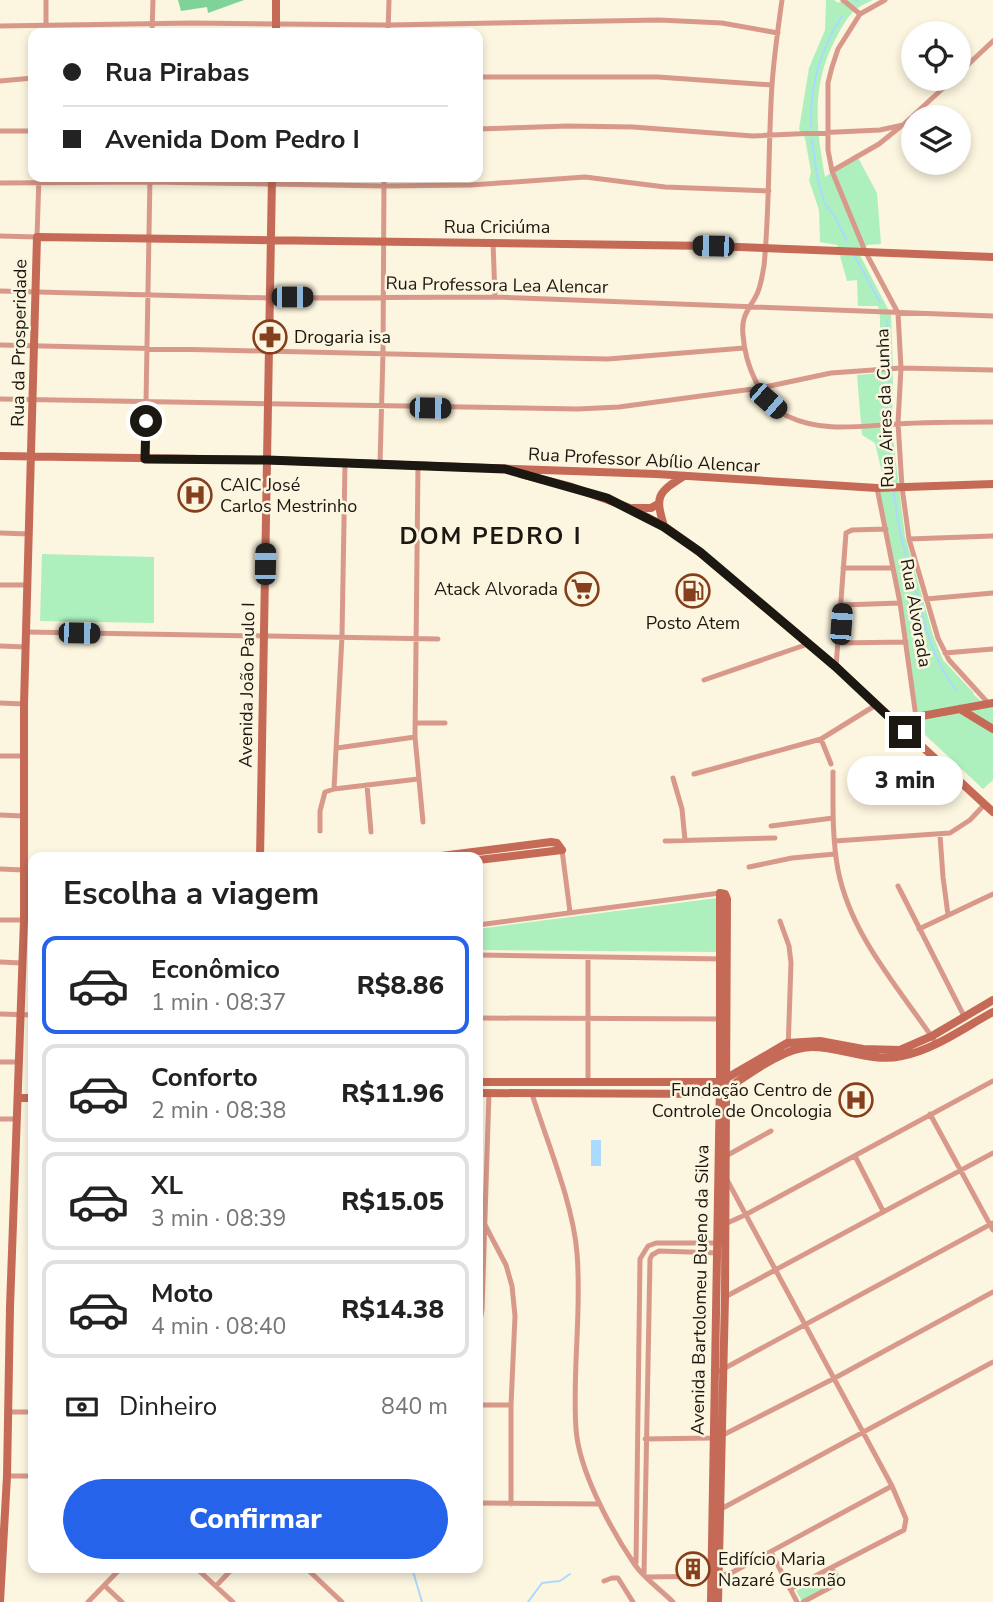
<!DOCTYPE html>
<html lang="pt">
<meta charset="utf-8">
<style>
:root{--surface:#fff;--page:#f6f6f6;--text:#222;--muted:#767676;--line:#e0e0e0;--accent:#2563eb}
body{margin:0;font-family:"Nunito Sans",sans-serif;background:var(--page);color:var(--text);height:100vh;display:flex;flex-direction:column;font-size:26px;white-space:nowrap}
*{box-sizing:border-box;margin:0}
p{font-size:23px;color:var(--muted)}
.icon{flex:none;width:38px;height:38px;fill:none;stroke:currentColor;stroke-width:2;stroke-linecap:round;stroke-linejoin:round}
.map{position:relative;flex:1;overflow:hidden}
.panel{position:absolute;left:28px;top:852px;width:455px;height:721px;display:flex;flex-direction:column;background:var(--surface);border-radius:14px;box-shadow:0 4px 10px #0003}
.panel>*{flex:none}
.guide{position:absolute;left:28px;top:28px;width:455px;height:154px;border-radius:14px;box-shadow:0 4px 10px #0003;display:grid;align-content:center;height:154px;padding:0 35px;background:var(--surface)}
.fabs{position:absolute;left:901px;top:21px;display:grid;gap:14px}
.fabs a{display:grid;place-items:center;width:70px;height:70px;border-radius:50%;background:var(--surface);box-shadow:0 4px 10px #0003;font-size:35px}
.end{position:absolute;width:32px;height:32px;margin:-16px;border:9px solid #1b1811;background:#fff;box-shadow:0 0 0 4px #fff}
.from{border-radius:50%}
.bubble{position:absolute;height:49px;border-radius:24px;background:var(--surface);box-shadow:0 4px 10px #0003;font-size:23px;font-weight:800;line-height:49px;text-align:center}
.car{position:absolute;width:21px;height:42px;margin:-21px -10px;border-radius:9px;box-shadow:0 0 5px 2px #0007;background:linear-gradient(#222 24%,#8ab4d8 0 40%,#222 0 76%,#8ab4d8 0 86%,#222 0)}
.guide b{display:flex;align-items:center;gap:24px;height:66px;font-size:26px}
.guide b+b{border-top:2px solid var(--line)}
.guide i{width:18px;height:18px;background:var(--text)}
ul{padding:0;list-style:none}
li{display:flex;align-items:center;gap:21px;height:98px;margin:0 14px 10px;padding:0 21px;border:4px solid var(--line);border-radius:14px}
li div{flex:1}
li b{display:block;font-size:26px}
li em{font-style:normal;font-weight:800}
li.on{border-color:var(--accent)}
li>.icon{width:63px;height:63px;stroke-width:1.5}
h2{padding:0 35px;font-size:32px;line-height:84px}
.pay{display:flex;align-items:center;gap:18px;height:77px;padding:0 35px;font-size:26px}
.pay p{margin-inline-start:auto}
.primary-button{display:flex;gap:14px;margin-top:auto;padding:14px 35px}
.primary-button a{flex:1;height:80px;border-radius:42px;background:var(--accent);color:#fff;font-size:28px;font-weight:800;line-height:80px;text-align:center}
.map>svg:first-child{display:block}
</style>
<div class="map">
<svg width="993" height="1602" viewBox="0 0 993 1602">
<rect width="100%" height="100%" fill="#fcf5df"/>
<path fill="#adf0be" d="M826,0h8l4,3 5,-3h30c-22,9 -26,18 -37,38 -25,47 -20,89 -11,139l31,-23 21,39 4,51 -14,1 -7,10 31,60 2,57 -1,57 13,107 28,99 10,25 30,32 1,3 12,10h7v75l-10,9 -62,-58 -42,-240 4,-14 -8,-34 -13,-8 -5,-60 23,-2v-56l-2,-11h-20l-1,-26 -10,1 -10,-36 -17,-3 -1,-32 -10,-30 2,-8 -6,-34 -6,-9 10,-61 16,-38z
M42,554l112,3v66l-114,-2z
M717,898l-1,54 -238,-2v-21z
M837,1571l5,8 -40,22 -6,-10z"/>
<path fill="#80d398" d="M178,0h66l-36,13 -1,-6 -26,4z"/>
<path fill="#abdafe" d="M591,1140h10v26h-10z"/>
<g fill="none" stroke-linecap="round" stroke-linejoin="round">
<path stroke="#abdafe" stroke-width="2" d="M856,1l2,-1
M811,129c-1,-43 8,-77 31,-113
M812,139l5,37 7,26 11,15 12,24
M855,257l25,45
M887,320l2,37
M886,414l3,-34
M887,430l5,45
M894,492c3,34 12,64 21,97 10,36 17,70 41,101
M412,1568l10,34
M528,1602l14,-19 18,-2 10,-7"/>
<path stroke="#d8998b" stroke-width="5" d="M782,0c-4,28 -8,56 -10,85 -4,60 -2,120 -8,181 -2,10 -3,21 -8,30 -8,15 -15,20 -13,39 2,28 17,68 44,81 36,17 72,10 110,8 32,-2 64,-2 96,-2
M843,0l17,14
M885,0l-25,14 -22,35 -6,18 -4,16v67l4,21 33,80 33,62 3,55 -3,55 4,64 7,52 29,99 11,22 40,44
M46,25v-25
M0,26l193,-3 195,2 271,-5 63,3 56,10
M152,33l1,-33
M388,33l1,-33
M959,73l34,-32
M478,77h180l114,8
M0,81l33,-3
M478,129l90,-3 65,1 120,9 127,-6 23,-5 50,-46
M0,131h33
M832,171l47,-27 21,-17
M0,183l150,-1 234,4 87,-1 114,-8 80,10 104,4
M0,236l37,1 2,-60
M493,242l2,55
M0,291l270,7 225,-1 498,19
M0,345l608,14 136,-11
M0,399l578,10 41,-2 141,-19 71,-15 70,-5 92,2
M145,459l5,-282
M380,464l3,-111 1,-176
M418,466l-3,271 8,85
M877,488l23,115 16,114
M0,533l30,1
M909,539l84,-3
M843,568h50
M0,585h27
M926,599l67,-6
M842,605l58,-2
M26,632l412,7
M839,643l67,-1
M0,646l26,1
M945,653l48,-4
M836,667l10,-134 6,-3 34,-1
M704,680l104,-36
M0,703l24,1
M415,723h30
M821,739l10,25
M337,748l78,-11
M0,756h23
M833,772c0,32 -1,66 5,98 13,66 61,118 98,173
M694,774l127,-35 55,-34
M673,778l9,31 3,31
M367,785l4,47
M334,789l8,-153 3,-172
M0,815l23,1
M771,826l62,-8
M320,831v-20l5,-19 9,-3 84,-10
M940,835l3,42 5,38
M665,841l110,-3
M835,841l115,-8 20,-13 15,-16
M562,850l8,62
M749,867l43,-9 43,-4
M0,869l24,1
M898,886l66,130
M0,920h24
M780,921l9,25 2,17 -3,88
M478,925l242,-32
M919,929l74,-35
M478,955l245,4
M0,962l22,1
M0,1014l33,1
M478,1018l245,1
M0,1062h19
M588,1083v-126
M532,1094c15,48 41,109 45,159 5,59 -5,117 -1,176 3,42 35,101 59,136 10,14 26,25 38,37
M930,1114l63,116
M0,1119h17
M726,1156l45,-25
M855,1156l28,55
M726,1178l166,308 14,33 -2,11 -114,59
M484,1223l22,42 6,21 3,30 -4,89v99
M725,1224l20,-9 248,-134
M725,1297l268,-144
M478,1333l4,-24 7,-216
M714,1374l279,-151
M478,1405h33
M8,1412h25
M645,1439l67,-1 9,-2 112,-57 160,-87
M7,1476h26
M478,1503l122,1
M721,1509l272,-147
M771,1552l26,50
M636,1563l4,-304 8,-13 8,-3h65
M196,1568l37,34
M306,1568l36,34
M644,1575l6,-316 2,-4 7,-4 60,2
M646,1577l72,-1 13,-3 161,-87
M604,1581l8,-3h6l15,24
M105,1586l17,16
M216,1586l17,-18
M88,1602l33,-34
M803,1602l30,-16 3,-7 -4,-12"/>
<path stroke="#c56a56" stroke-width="8" d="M276,33v-33
M0,456l267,4 389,14 221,14 116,-4
M521,474l51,13 58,21 34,18 28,20 144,121 157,145
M633,508h18l7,-4
M664,526c-9,-30 -7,-33 20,-50
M960,709l33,20
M920,745l-4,-28 77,-14
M260,858l12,-681
M425,858l126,-16 6,1 5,7
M478,860l84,-10
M478,1082h242l67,-39 33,-2 43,8 37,1 32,-14 61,-36
M722,1092c25,-16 61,-45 90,-45 30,0 59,16 90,9 32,-6 63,-29 91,-44
M478,1093l241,1
M19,1098h14
M0,1602l7,-126 3,-169 14,-387v-216l13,-467 676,9 280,11
M711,1602l9,-520v-189
M718,1602l7,-305 2,-398 -2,-5 -5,-1"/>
</g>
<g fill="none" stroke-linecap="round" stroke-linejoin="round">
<path stroke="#1b1811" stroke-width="9" d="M146,421l-1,38 122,1 238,9 102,29 57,29 36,25 136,115 69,65"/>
</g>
<defs>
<symbol id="pharmacy-ring" viewBox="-11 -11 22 22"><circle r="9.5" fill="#fcf5df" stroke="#863f1d" stroke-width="1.5"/><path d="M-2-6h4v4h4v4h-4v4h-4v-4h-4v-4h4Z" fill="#863f1d"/></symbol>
<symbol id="hospital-ring" viewBox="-11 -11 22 22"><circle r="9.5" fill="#fcf5df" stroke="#863f1d" stroke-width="1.5"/><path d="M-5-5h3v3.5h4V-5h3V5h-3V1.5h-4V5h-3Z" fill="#863f1d"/></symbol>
<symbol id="supermarket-ring" viewBox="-11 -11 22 22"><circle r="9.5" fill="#fcf5df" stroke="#863f1d" stroke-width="1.5"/><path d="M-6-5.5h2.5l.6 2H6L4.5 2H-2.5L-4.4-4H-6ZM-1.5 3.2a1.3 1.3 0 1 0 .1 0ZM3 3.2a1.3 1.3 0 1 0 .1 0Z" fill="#863f1d"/></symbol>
<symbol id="fuel-ring" viewBox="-11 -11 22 22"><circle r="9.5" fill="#fcf5df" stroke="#863f1d" stroke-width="1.5"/><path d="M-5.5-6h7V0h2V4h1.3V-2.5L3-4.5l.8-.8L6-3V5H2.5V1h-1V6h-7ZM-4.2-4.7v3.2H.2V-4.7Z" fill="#863f1d"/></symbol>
<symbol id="building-ring" viewBox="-11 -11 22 22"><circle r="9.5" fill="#fcf5df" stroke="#863f1d" stroke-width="1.5"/><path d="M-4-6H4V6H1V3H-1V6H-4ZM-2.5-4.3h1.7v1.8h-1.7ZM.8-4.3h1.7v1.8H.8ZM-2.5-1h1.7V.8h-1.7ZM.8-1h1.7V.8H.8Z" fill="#863f1d"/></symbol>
</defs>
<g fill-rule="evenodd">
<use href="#pharmacy-ring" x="251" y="318" width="38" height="38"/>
<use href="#hospital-ring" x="176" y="476" width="38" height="38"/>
<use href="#supermarket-ring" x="563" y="570" width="38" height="38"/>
<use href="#fuel-ring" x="674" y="572" width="38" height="38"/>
<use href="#hospital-ring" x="837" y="1081" width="38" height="38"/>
<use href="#building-ring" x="674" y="1550" width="38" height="38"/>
</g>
<g text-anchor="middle" stroke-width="5" stroke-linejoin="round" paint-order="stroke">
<g font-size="18" fill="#1b1811" stroke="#fcf5df">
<text x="497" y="233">Rua Criciúma</text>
<text transform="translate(497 285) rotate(1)" y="6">Rua Professora Lea Alencar</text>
<text transform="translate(19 343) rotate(-89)" y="6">Rua da Prosperidade</text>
<text transform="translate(885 408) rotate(-92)" y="6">Rua Aires da Cunha</text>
<text transform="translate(644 460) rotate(3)" y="6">Rua Professor Abílio Alencar</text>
<text transform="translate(916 613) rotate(80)" y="6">Rua Alvorada</text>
<text transform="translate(247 685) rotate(-89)" y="6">Avenida João Paulo I</text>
<text transform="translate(700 1290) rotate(-89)" y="6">Avenida Bartolomeu Bueno da Silva</text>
</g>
<g font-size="18" fill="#1b1811" stroke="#fcf5df" text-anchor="start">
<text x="294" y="343">Drogaria isa</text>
<text x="220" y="491">CAIC José<tspan x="220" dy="21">Carlos Mestrinho</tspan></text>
<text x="558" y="595" text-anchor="end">Atack Alvorada</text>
<text x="693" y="629" text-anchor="middle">Posto Atem</text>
<text x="832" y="1096" text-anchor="end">Fundação Centro de<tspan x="832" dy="21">Controle de Oncologia</tspan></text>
<text x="718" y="1565">Edifício Maria<tspan x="718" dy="21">Nazaré Gusmão</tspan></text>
</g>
<g font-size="24" font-weight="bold" letter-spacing="2" fill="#1b1811" stroke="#fcf5df">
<text x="491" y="544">DOM PEDRO I</text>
</g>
</g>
</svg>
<div class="fabs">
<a><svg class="icon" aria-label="locate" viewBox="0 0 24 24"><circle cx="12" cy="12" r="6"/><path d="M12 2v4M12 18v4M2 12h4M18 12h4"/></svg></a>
<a><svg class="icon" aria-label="layers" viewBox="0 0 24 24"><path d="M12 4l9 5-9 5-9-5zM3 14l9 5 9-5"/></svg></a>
</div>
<i class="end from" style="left:146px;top:421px"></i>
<i class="end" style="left:905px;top:732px"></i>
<div class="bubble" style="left:847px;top:756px;width:116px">3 min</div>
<i class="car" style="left:713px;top:246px;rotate:271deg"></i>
<i class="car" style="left:292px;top:297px;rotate:90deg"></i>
<i class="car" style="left:768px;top:401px;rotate:131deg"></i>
<i class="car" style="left:430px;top:408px;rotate:91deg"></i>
<i class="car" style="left:265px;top:564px;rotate:1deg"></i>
<i class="car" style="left:841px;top:624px;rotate:4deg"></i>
<i class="car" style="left:79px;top:633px;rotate:91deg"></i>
<div class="guide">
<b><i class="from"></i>Rua Pirabas</b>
<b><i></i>Avenida Dom Pedro I</b>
</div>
<section class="panel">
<h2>Escolha a viagem</h2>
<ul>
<li class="on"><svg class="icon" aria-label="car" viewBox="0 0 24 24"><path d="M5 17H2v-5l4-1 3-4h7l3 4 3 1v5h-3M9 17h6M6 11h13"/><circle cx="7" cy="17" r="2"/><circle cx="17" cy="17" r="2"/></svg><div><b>Econômico</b><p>1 min · 08:37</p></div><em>R$8.86</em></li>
<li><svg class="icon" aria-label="car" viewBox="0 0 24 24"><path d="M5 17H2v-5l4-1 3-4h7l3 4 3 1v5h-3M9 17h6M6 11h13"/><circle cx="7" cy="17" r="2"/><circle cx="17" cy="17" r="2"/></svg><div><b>Conforto</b><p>2 min · 08:38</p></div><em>R$11.96</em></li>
<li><svg class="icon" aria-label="car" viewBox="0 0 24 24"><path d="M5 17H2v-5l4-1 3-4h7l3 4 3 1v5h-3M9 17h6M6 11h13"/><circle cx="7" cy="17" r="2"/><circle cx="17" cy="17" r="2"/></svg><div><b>XL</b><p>3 min · 08:39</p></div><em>R$15.05</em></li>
<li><svg class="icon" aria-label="car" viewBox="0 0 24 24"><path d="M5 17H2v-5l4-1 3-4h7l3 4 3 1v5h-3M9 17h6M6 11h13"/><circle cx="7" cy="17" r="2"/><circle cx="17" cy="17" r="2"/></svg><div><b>Moto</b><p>4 min · 08:40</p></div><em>R$14.38</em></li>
</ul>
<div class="pay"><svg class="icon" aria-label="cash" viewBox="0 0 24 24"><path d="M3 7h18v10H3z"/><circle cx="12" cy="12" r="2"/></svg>Dinheiro<p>840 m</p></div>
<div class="primary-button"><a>Confirmar</a></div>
</section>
</div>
